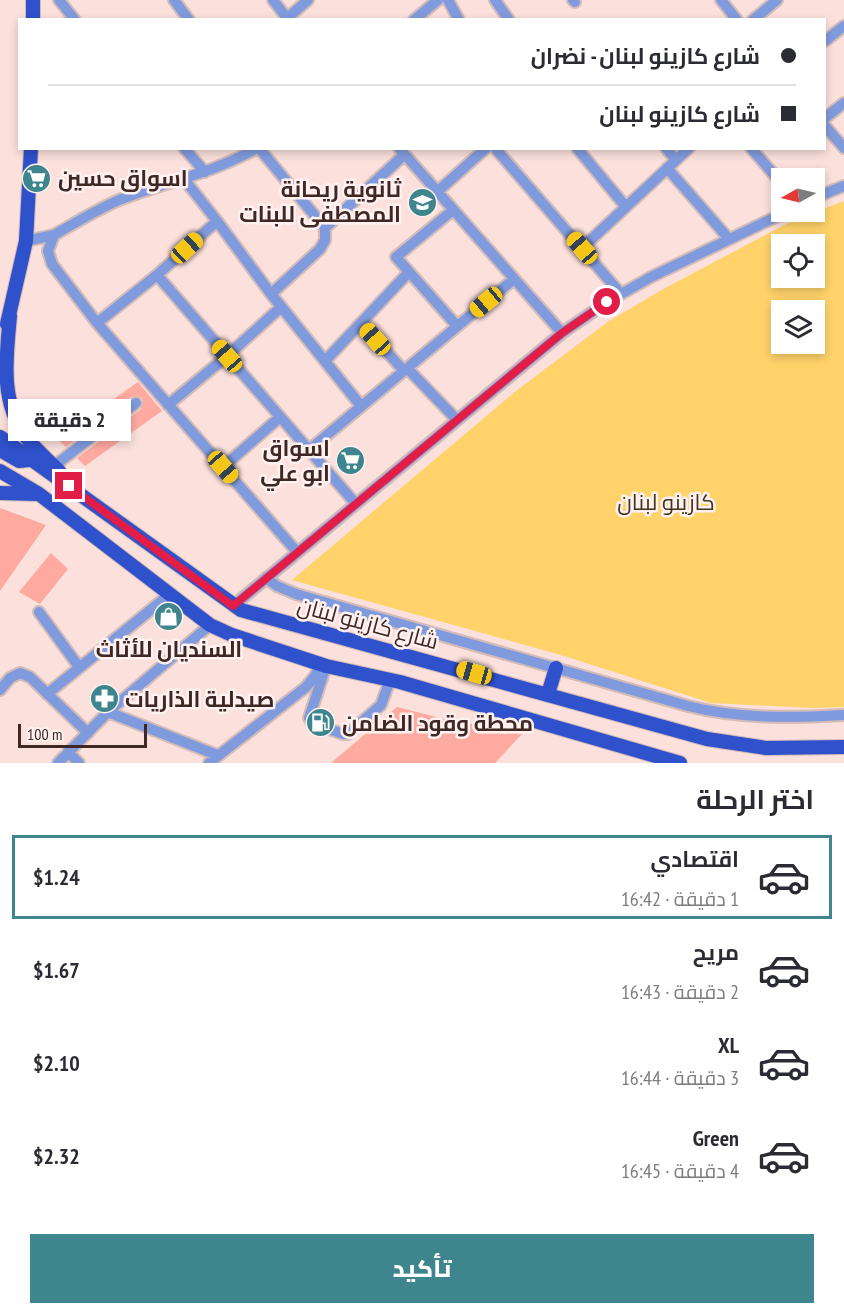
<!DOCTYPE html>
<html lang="ar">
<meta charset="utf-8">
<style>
:root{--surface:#fff;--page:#f7f7f7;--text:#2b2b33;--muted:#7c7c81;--line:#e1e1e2;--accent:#3e858e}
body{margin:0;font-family:"PT Sans Narrow",Cairo,sans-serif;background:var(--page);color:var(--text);direction:rtl;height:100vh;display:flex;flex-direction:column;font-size:22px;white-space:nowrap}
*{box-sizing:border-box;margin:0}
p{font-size:20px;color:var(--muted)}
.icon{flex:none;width:33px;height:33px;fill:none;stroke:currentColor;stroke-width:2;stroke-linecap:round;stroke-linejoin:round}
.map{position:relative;height:763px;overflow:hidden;direction:ltr}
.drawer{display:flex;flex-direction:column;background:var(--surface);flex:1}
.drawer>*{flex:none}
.guide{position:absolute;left:18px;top:18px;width:808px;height:132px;border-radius:0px;box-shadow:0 3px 9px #0003;direction:rtl;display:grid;align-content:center;height:132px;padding:0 30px;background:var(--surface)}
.needle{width:39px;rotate:262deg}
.tools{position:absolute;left:771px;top:168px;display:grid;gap:12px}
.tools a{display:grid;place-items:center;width:54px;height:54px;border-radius:0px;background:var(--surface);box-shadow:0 3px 9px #0003;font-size:30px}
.scale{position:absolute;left:18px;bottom:15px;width:129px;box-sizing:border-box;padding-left:6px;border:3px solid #3f2724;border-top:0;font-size:16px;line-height:21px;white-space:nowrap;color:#3f2724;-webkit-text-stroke:4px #fef1ef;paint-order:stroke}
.end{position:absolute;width:27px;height:27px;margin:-14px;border:8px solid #e11d48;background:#fff;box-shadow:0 0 0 3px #fff}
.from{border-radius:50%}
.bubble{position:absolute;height:42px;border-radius:0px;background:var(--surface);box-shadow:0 3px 9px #0003;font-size:20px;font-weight:800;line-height:42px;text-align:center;direction:rtl}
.car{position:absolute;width:18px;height:36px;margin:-18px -9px;border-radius:8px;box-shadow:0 0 4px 2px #0007;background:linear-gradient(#f5c518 24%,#345 0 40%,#f5c518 0 76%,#345 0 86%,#f5c518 0)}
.guide b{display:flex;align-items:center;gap:21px;height:57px;font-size:22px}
.guide b+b{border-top:2px solid var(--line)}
.guide i{width:15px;height:15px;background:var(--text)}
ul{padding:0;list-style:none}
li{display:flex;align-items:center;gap:18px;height:84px;margin:0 12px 9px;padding:0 18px;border:3px solid transparent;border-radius:0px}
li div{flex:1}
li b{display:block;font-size:22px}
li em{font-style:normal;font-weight:800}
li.current{border-color:var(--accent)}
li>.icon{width:54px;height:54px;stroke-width:1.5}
h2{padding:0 30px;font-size:27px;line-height:72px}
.action{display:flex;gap:12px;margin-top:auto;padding:12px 30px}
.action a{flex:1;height:69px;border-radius:0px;background:var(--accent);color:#fff;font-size:24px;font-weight:800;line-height:69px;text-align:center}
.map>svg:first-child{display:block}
</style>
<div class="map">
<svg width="844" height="763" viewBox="0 0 844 763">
<rect width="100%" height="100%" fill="#fbe0dc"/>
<path fill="#ffd36a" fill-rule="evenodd" d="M844,201v506l-33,1 -100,-5 -150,-48 -269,-75 224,-189 93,-70 58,-34 125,-66zM782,244h32v34h-32zM782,310h32v34h-32z"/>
<path fill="#feaaa0" d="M138,382l24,29 -77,55 -8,-8 64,-49 2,-6 -1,-5 -6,-2 -5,1 -65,50 -9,-8z
M0,508l46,17 -46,66z
M51,553l17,16 -28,35 -21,-12z
M397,707l71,18 8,-3 46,12 -27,29h-164z"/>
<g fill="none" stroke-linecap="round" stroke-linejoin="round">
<defs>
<path id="minor" d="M59,0l16,20
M174,0l15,20
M273,0l14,18
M448,0l11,20
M495,0l14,20
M573,0l2,2
M721,0l16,20
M285,20l23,-20
M414,20l24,-20
M753,20l24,-20
M825,41l19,-15
M825,118l19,-15
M825,126l19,22
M184,148l21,24
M257,148c-43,25 -92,34 -138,52 -23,10 -44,23 -65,35l-6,16 4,13 45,59 200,229
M259,148l66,80v12l-5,9 -49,45
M399,148l163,185
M495,148l126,146
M577,148l49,59
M666,148l10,12
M751,148l31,36
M667,168l62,71
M184,179l33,42 54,73 90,112
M437,192l49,-44
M814,198l30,-12
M453,210l-57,47 61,69
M325,228l79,-73
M26,241l28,-6
M582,248l107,-100
M157,275l198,228
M97,323l60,-48 60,-54
M361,323l43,48
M325,361l84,-89
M407,368l49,51
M168,405l59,-49 54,-49
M309,450l205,-171
M54,466l82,-63
M223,467l57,-50
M266,578l11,8 19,8 392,112c52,13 103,12 156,9
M233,606l329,-273 45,-31 44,-25 135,-65
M39,612l40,55
M326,666l-17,52 3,5 31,11h5l33,-29 9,-25
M0,690l10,-12 10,-5 10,4 58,56
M47,694l122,-99
M108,712l109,43
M68,752l11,11
M58,763l50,-51 102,-87
M209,763l97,-76 9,-11 6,-12"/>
<path id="major" d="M33,20v-20
M10,316c-4,43 -10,85 16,121 10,13 22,23 33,34
M7,324l19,-83 5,-93
M0,437l241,173 466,129 59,9 78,-1
M0,450l19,11 10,-1
M0,471l39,23 171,131 22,10 94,31 74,16 280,81
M0,493l37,1
M548,694l8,-26"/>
</defs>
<use href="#minor" stroke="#d5bbb7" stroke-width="14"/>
<use href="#major" stroke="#d5bbb7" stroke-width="16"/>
<use href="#minor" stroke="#809bdd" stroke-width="10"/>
<use href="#major" stroke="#2f51cb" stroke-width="14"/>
</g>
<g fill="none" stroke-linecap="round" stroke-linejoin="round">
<path stroke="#e11d48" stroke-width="8" d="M69,486l164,120 329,-273 45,-31"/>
</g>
<defs>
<symbol id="supermarket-disc" viewBox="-11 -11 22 22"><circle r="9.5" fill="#3e858e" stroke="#fef1ef"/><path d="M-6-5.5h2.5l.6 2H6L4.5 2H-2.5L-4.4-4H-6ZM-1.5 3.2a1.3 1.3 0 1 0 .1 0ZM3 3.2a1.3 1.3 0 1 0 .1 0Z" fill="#fff"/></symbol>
<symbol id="school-disc" viewBox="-11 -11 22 22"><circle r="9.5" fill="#3e858e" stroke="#fef1ef"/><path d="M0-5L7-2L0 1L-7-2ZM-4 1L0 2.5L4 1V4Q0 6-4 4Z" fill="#fff"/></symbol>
<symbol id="shop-disc" viewBox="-11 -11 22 22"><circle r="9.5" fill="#3e858e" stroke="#fef1ef"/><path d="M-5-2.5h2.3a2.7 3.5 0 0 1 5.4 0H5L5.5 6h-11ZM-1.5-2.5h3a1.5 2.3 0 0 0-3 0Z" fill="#fff"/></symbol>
<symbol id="pharmacy-disc" viewBox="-11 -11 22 22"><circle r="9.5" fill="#3e858e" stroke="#fef1ef"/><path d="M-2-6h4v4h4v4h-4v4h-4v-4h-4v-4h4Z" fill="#fff"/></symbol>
<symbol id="fuel-disc" viewBox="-11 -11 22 22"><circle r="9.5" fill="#3e858e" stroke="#fef1ef"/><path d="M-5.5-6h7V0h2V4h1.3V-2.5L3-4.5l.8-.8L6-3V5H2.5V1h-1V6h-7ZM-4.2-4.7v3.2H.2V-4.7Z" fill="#fff"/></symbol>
</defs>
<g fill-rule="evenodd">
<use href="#supermarket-disc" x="20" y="162" width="33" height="33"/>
<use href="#school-disc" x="406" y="186" width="33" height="33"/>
<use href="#supermarket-disc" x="334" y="444" width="33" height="33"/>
<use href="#shop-disc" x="152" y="600" width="33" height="33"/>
<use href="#pharmacy-disc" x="88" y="682" width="33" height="33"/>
<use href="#fuel-disc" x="304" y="706" width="33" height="33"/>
</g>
<g text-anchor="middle" stroke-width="5" stroke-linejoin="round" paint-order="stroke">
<g font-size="22" font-weight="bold" fill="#3f2724" stroke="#fef1ef" text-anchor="start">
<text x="58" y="186">اسواق حسين</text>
<text x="401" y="197" text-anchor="end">ثانوية ريحانة<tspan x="401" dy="25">المصطفى للبنات</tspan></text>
<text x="330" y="456" text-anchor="end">اسواق<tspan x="330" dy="25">ابو علي</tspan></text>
<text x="169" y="657" text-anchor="middle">السنديان للأثاث</text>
<text x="125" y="707">صيدلية الذاريات</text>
<text x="342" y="731">محطة وقود الضامن</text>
</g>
<g font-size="22" fill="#40361f" stroke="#fef1ef">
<text x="666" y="510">كازينو لبنان</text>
</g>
<g font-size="22" fill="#3f2724" stroke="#fef1ef">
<text transform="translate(368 623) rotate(15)" y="8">شارع كازينو لبنان</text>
</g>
</g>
</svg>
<div class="tools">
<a><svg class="needle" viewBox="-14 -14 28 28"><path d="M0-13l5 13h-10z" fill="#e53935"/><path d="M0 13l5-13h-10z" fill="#7c7c81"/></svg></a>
<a><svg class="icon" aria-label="locate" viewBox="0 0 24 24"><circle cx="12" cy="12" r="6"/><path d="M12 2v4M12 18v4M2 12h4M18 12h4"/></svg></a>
<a><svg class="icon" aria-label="layers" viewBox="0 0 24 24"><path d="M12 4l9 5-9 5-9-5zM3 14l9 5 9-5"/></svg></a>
</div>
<div class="scale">100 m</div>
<i class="end from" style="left:607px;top:302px"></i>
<i class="end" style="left:69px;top:486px"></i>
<div class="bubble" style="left:8px;top:399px;width:123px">2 دقيقة</div>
<i class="car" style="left:187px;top:248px;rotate:47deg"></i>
<i class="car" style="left:582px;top:248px;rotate:319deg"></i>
<i class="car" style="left:486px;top:302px;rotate:230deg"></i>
<i class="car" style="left:375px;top:339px;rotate:318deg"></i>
<i class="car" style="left:227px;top:356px;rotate:319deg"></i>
<i class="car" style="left:223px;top:467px;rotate:139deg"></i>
<i class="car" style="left:474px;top:673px;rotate:286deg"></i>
<div class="guide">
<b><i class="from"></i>شارع كازينو لبنان - نضران</b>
<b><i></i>شارع كازينو لبنان</b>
</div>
</div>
<section class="drawer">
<h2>اختر الرحلة</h2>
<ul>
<li class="current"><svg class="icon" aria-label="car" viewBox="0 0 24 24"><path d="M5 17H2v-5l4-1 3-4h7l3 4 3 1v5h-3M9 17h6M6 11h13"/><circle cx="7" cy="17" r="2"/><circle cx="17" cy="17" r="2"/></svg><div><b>اقتصادي</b><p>1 دقيقة · 16:42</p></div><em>$1.24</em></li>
<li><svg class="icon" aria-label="car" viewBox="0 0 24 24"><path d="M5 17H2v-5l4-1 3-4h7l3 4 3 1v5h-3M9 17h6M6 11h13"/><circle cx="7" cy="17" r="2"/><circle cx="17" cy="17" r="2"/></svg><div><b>مريح</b><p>2 دقيقة · 16:43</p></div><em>$1.67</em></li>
<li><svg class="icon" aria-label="car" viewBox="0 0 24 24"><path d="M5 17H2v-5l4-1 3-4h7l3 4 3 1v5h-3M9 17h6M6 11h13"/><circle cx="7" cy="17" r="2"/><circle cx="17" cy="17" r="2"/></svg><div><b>XL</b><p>3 دقيقة · 16:44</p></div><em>$2.10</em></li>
<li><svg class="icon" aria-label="car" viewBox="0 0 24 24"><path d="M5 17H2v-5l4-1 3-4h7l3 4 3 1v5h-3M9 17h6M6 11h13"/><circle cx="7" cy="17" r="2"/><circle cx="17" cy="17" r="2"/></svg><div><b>Green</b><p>4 دقيقة · 16:45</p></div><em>$2.32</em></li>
</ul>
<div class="action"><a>تأكيد</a></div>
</section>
